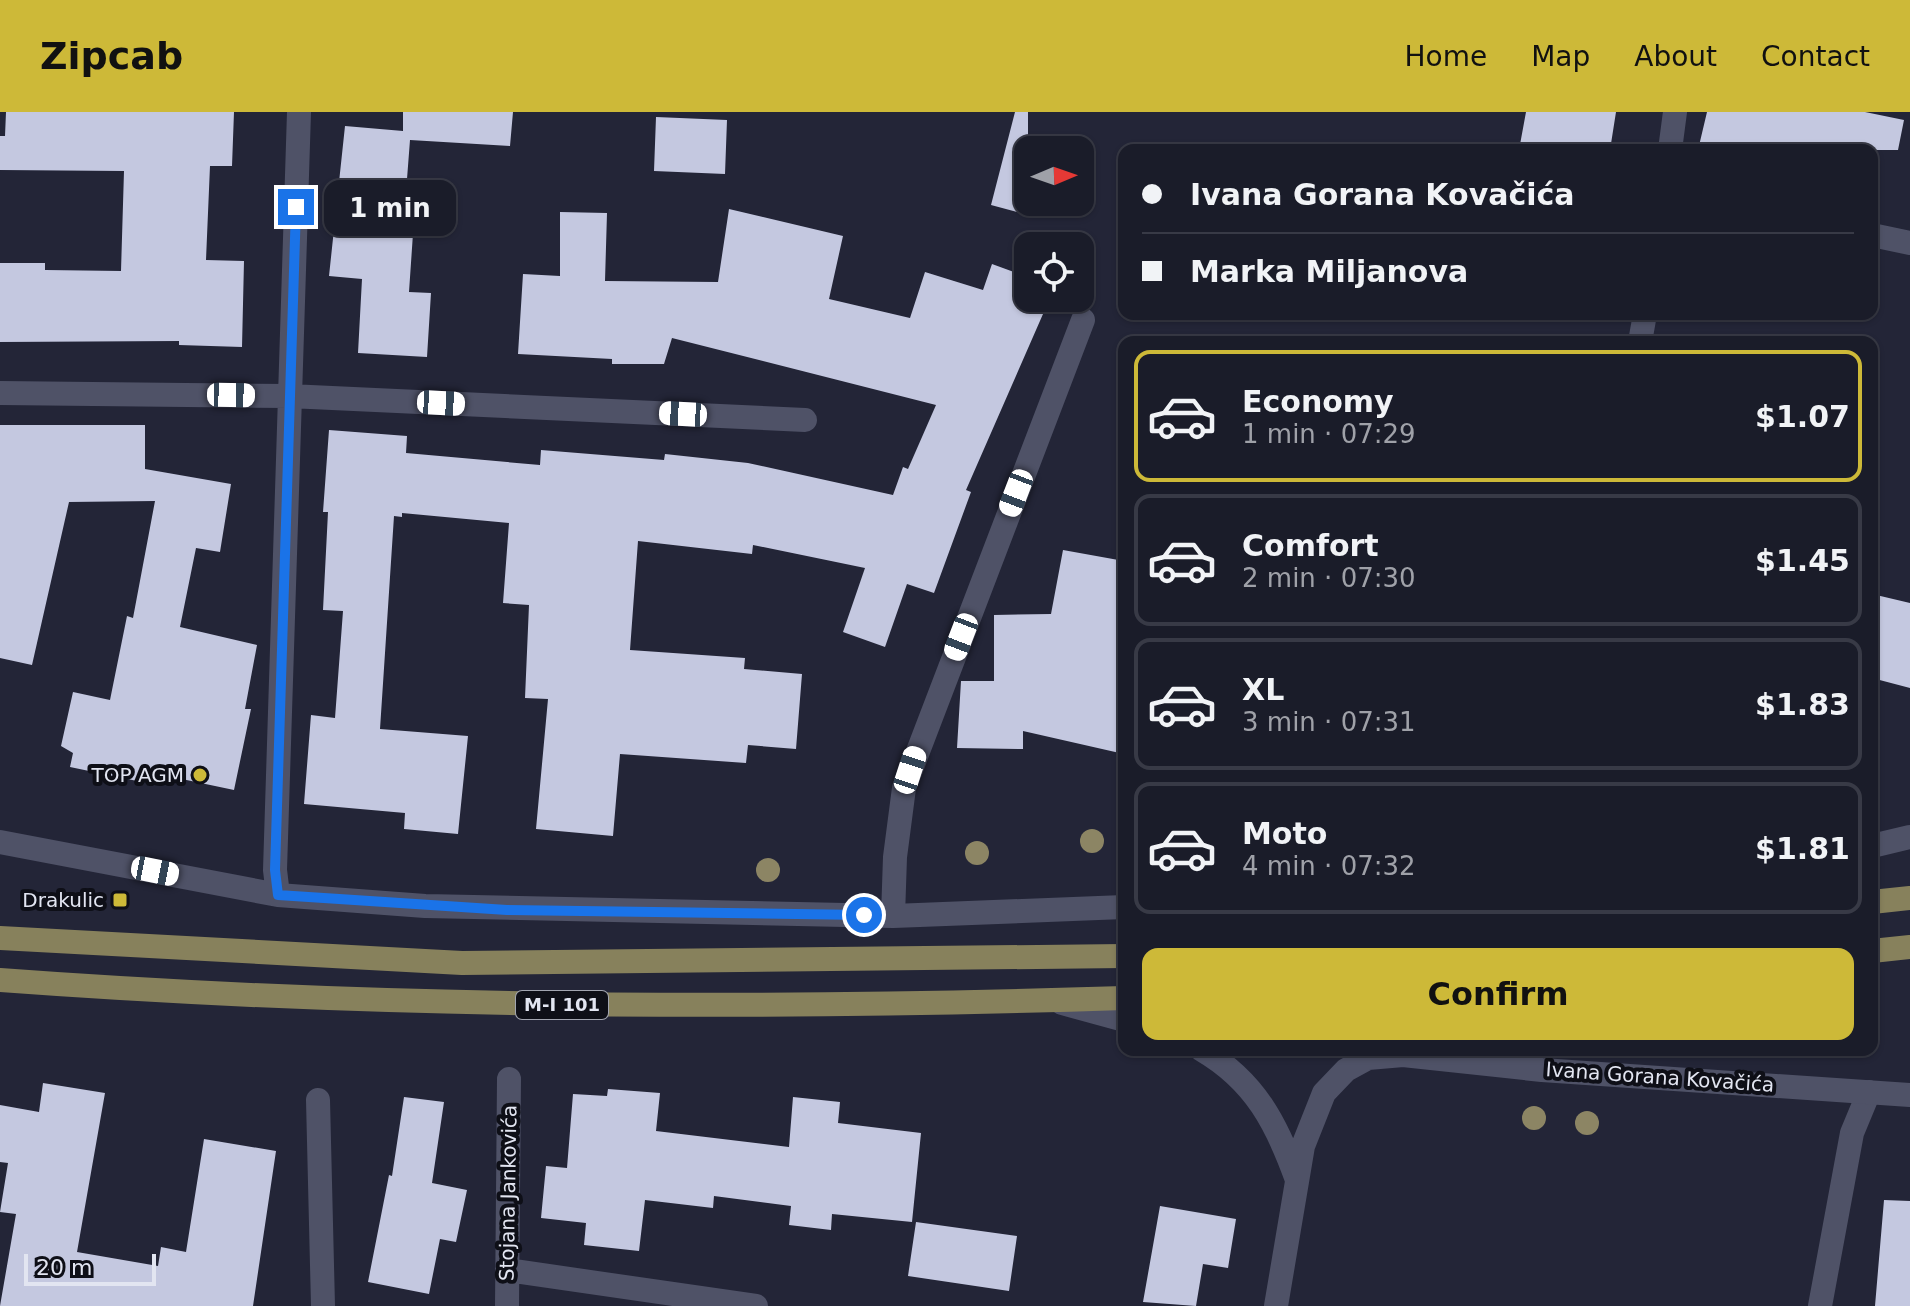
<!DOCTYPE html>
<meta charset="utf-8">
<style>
:root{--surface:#1a1c29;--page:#232531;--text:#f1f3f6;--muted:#9fa1a8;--line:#383a46;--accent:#cdb938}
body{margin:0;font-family:"DejaVu Sans",sans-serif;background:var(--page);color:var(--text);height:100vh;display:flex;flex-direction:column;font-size:30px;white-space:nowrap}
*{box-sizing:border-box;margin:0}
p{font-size:26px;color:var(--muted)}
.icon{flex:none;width:44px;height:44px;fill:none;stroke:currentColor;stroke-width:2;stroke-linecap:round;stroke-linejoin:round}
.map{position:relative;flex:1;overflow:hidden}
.drawer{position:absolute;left:1118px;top:224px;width:760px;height:720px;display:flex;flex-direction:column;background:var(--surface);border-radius:16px;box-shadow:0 2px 6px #0004,0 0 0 2px var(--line)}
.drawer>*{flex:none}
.guide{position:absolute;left:1118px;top:32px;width:760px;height:176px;border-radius:16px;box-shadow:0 2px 6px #0004,0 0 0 2px var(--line);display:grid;align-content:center;height:176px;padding:0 24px;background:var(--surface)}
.needle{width:52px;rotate:88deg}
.tools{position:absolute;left:1014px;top:24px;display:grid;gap:16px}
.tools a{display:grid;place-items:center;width:80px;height:80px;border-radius:16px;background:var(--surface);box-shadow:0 2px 6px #0004,0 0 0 2px var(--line);font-size:40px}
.scale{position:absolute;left:24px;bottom:20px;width:132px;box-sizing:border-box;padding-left:8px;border:4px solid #e2e5f1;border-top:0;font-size:22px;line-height:28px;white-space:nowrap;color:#e2e5f1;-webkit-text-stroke:6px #0e0f17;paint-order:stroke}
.end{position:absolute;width:36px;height:36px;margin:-18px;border:10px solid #1a73e8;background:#fff;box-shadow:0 0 0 4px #fff}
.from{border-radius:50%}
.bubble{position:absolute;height:56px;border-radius:16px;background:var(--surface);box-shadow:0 2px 6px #0004,0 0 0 2px var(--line);font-size:26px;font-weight:600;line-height:56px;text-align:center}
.car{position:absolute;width:24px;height:48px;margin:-24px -12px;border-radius:10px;box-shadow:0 0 6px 2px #0007;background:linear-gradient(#fff 24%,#345 0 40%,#fff 0 76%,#345 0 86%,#fff 0)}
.guide b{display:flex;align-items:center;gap:28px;height:76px;font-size:30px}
.guide b+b{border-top:2px solid var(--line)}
.guide i{width:20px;height:20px;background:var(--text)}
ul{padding:14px 0 0;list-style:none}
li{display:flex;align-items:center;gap:24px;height:132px;margin:0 16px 12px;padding:0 8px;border:4px solid var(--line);border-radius:16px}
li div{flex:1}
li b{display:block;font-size:30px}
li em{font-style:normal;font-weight:600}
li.on{border-color:var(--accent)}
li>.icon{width:72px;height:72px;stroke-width:1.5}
.primary-button{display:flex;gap:16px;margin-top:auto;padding:16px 24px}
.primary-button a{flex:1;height:92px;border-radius:16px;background:var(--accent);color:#111;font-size:32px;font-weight:600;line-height:92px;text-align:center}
header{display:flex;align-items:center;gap:48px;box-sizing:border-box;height:112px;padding:0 40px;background:var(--accent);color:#111}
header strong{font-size:38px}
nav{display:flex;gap:44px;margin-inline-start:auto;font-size:28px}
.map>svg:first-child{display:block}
</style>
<header>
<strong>Zipcab</strong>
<nav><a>Home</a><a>Map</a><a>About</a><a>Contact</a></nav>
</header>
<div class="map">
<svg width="1910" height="1194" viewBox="0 0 1910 1194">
<rect width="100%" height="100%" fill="#232537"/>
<path fill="#c4c8e0" d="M6,0h228l-2,54h-22l-4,94 38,1 -2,86 -63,-2v-4l-179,1v-79h45v7l76,1 3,-100 -124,-1v-34h5z
M403,0h110l-3,34 -100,-6 -6,78 10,1 -5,73 22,1 -4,64 -69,-4 4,-74 -33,-3 16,-150 58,5z
M1015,0h13v103l-37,-10z
M1526,0h90l-6,38h-91z
M1707,0h158l39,8 -6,30h-200z
M656,5l71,3 -2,54 -71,-3z
M729,97l114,27 -14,63 81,19 15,-46 58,18 9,-26 36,13v21h22l-84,192 5,2 -37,101 -27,-9 -22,63 -42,-15 22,-64 -112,-23 -1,9 -114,-13 -8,109 115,8 -1,11 58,5 -6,75 -48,-4 -2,18 -126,-9 -7,82 -77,-7 12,-130 -23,-1 4,-93 -26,-2 6,-80 -107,-10v4l-8,-1 -14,213 88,7 -10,98 -54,-5 1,-16 -101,-9 7,-89 24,3 8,-107 -20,-1 5,-98h-5l6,-82 78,6 -1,17 134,12 1,-15 123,10 1,-6 83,9 145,32 10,-28 5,2 28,-64 -264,-67 -8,26h-52v-5l-94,-5 5,-80 37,2v-64l47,1 -2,68 113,1z
M0,313h145v44l86,15 -11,68 -24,-4 -16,79 77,18 -12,64h6l-17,81 -95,-20 -2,11 -67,-14 3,-14 -12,-7 12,-54 37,8 17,-84 6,2 22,-117 -86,1 -37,163 -32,-7z
M1063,438l61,11v193l-101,-23v18l-66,-1 4,-67h33v-66l57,-1z
M1872,482l38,9v85l-38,-10z
M43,971l62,10 -28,159 81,14 3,-19 25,5 18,-113 72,12 -23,155h-253l16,-92 -16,-2 8,-49 -8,-1v-57l39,7z
M608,977l52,4 -4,38 133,16 4,-50 47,5 -2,21 83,10 -9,89 -80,-8 -1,16 -42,-5 2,-19 -77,-10 -1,12 -68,-8 -6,51 -55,-6 2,-22 -45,-5 5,-52 21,2 6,-74 34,2z
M404,985l40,5 -12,81 35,7 -11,52 -16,-3 -11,55 -61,-12 21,-107 3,1z
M1884,1088l26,1v105h-35z
M1160,1094l76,13 -8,49 -25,-4 -7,42 -53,-4z
M916,1110l101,14 -8,55 -101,-15z"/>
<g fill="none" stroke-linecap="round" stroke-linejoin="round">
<path stroke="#4f5267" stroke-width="24" d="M1820,1194l32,-173 17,-41"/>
<path stroke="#4f5267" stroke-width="24" d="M1670,38l5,-38
M1872,123l38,8
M1640,230l5,-28
M0,281l289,3 516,24
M0,730l278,53 147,11 468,10 231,-9
M1872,734l38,-9
M278,783l-3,-25 24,-758
M893,804l2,-59 9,-69 179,-468
M1062,891l62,17
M1202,938c53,31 75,74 95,130
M318,988l5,206
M507,1158l249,36
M507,1194l2,-227
M1276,1194l27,-160 21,-53 22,-23 22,-12 35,-3 139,15 368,25"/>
<path stroke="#87815c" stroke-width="24" d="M1872,790l38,-4
M0,826l462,25 662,-7
M1872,839l38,-4
M0,868c374,28 749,30 1124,18"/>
</g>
<g fill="#8c8564">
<circle cx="1092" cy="729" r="12"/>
<circle cx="977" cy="741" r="12"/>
<circle cx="768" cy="758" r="12"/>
<circle cx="1534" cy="1006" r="12"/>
<circle cx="1587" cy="1011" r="12"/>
</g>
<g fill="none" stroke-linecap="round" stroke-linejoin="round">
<path stroke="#1a73e8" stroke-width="10" d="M296,95l-21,663 3,25 229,15 357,5"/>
</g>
<g fill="#cdb938" stroke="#0e0f17" stroke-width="3">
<circle cx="200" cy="663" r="8"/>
<rect x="112" y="780" width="16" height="16" rx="4"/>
</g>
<g text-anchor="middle" stroke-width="8" stroke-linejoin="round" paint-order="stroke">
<rect fill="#0e0f17" stroke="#a2a5b0" stroke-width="2" x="516" y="879" width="92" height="28" rx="6"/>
<g font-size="18" font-weight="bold" fill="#e2e5f1">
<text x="562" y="899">M-I 101</text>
</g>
<g font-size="20" fill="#e2e5f1" stroke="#0e0f17" text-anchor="end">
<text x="184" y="670">TOP AGM</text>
<text x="104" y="795">Drakulic</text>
</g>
<g font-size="20" fill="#e2e5f1" stroke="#0e0f17">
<text transform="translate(1660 965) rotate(4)" y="7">Ivana Gorana Kovačića</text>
<text transform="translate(508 1081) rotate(-89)" y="7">Stojana Jankovića</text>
</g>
</g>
</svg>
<div class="tools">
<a><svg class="needle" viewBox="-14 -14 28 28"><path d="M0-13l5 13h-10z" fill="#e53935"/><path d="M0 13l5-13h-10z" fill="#9fa1a8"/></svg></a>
<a><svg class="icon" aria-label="locate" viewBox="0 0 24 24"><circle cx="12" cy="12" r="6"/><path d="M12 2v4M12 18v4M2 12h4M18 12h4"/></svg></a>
</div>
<div class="scale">20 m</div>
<i class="end from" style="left:864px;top:803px"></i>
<i class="end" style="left:296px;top:95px"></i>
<div class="bubble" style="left:324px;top:68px;width:132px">1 min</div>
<i class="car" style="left:231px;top:283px;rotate:91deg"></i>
<i class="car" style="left:441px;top:291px;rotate:93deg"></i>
<i class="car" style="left:683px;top:302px;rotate:273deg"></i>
<i class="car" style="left:1016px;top:381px;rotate:201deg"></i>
<i class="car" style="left:961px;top:525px;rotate:201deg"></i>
<i class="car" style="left:910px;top:658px;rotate:18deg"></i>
<i class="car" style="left:155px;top:759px;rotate:101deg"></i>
<div class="guide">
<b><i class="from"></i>Ivana Gorana Kovačića</b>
<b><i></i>Marka Miljanova</b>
</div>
<section class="drawer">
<ul>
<li class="on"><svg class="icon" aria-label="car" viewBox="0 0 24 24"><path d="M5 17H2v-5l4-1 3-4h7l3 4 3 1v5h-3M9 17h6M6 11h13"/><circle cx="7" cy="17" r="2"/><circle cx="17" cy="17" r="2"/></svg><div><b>Economy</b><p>1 min · 07:29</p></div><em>$1.07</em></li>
<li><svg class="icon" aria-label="car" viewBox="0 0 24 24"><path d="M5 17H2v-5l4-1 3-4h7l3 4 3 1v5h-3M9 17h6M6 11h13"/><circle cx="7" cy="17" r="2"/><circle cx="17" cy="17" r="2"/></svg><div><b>Comfort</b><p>2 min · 07:30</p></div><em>$1.45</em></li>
<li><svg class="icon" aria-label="car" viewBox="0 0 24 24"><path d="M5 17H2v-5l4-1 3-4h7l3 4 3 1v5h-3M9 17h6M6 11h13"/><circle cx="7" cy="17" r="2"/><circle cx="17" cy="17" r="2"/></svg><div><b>XL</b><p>3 min · 07:31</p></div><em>$1.83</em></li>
<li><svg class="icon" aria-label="car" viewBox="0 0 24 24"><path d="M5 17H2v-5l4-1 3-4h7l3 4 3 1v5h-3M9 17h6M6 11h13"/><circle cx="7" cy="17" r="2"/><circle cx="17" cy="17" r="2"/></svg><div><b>Moto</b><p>4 min · 07:32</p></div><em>$1.81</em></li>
</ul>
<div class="primary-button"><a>Confirm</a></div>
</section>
</div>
